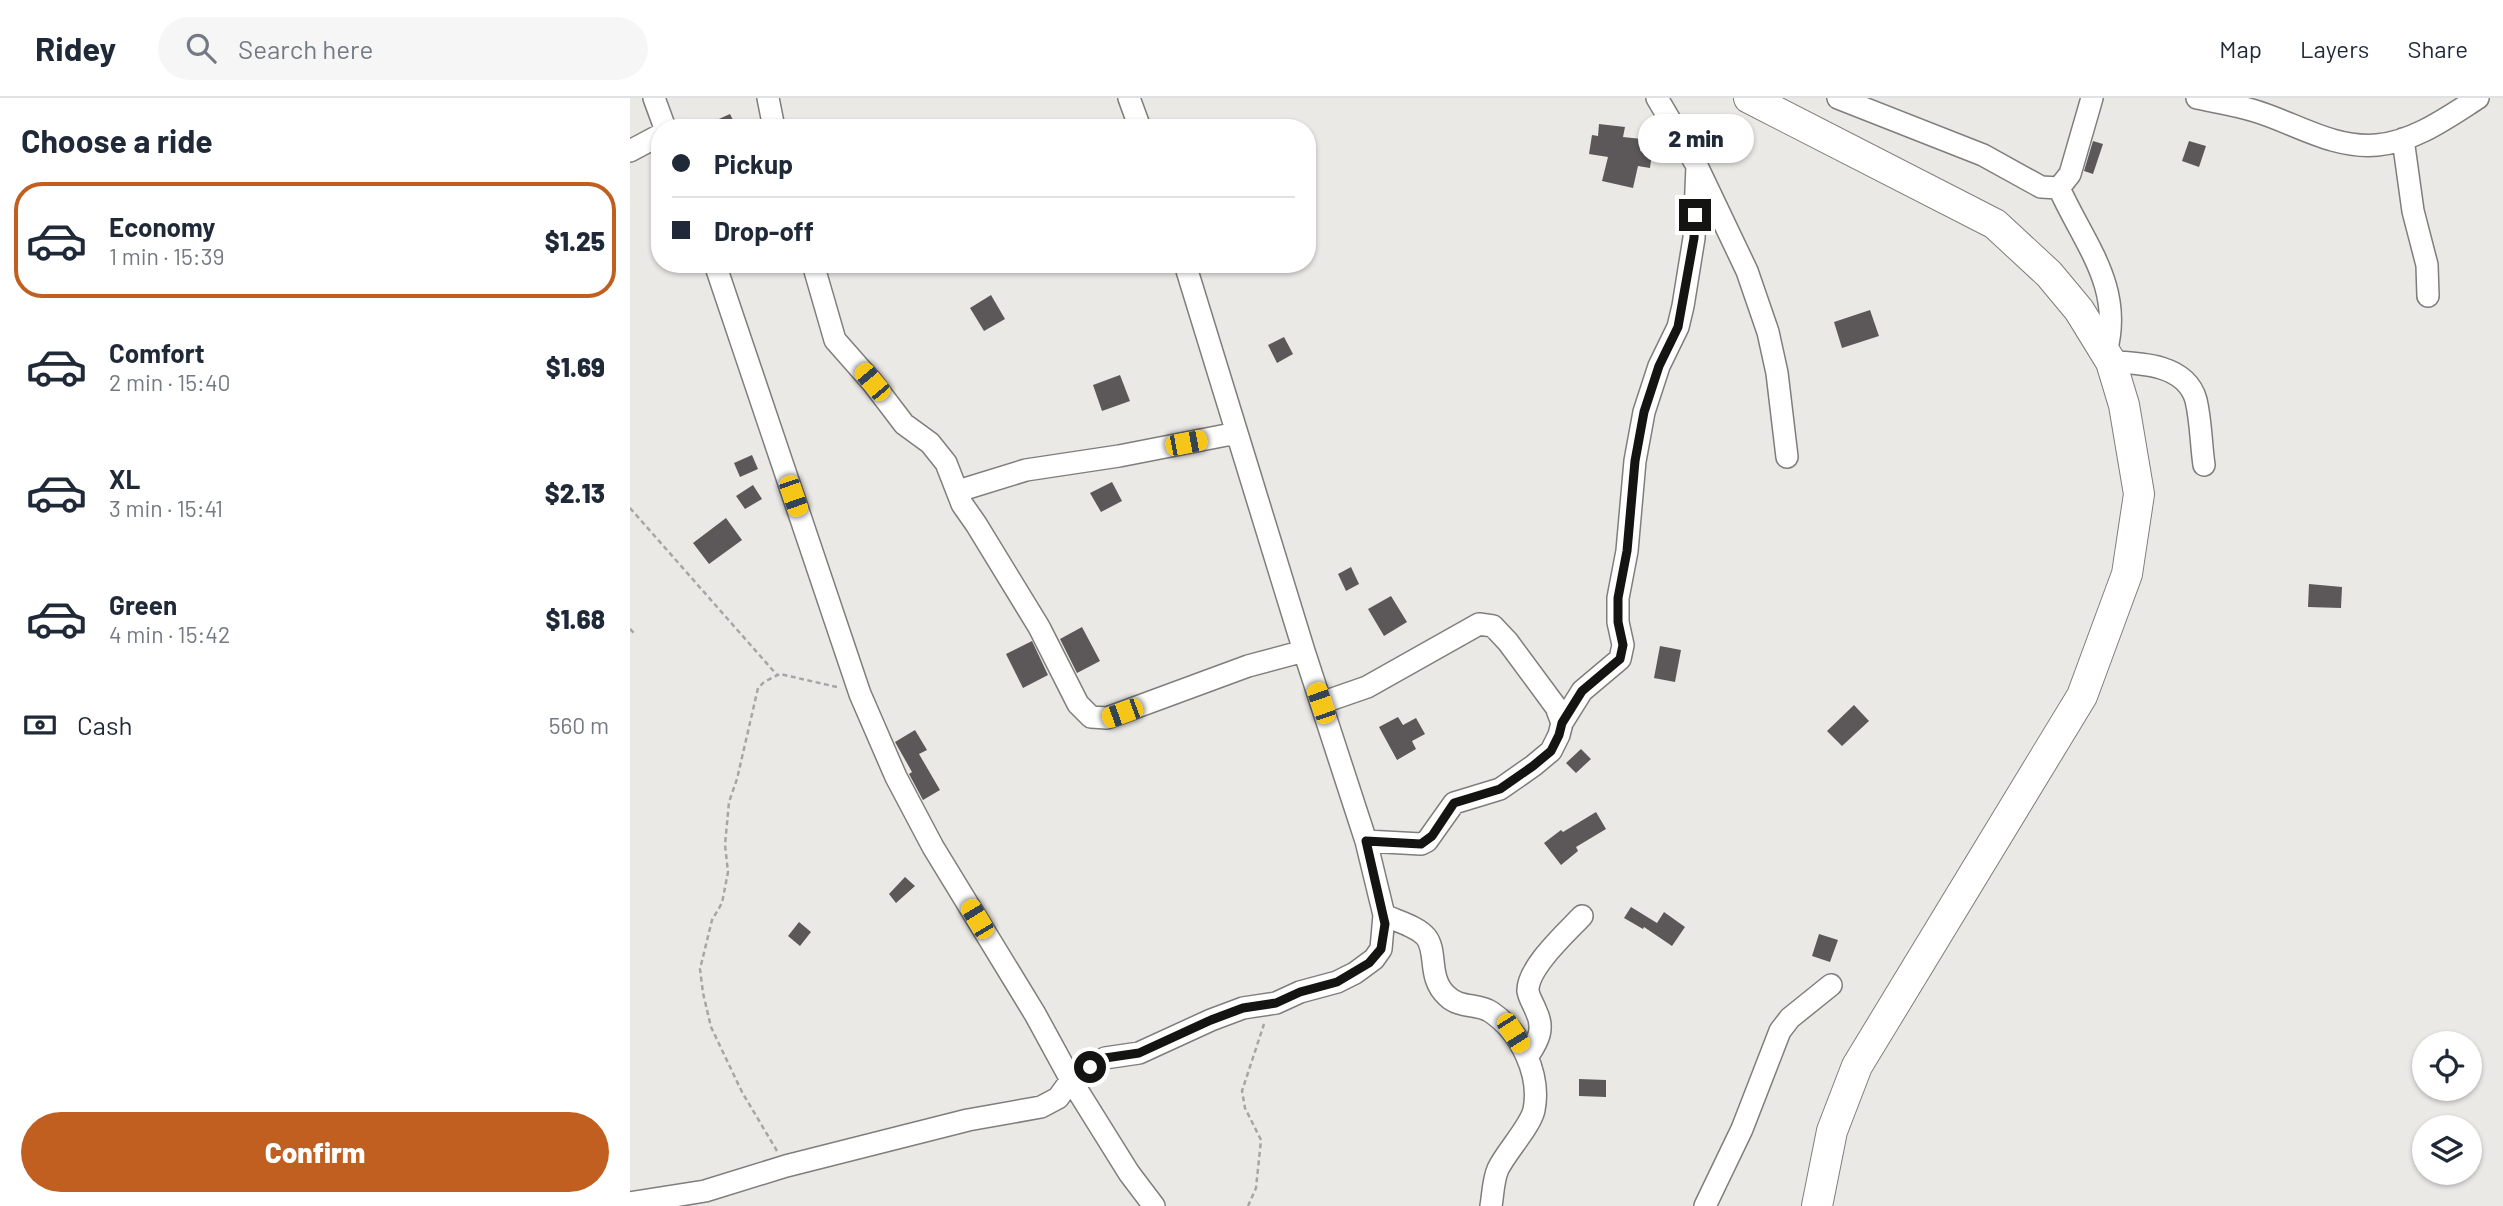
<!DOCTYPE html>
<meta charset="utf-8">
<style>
:root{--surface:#fff;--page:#f6f6f7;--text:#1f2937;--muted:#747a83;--line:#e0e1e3;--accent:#c05f1f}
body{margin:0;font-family:Barlow,sans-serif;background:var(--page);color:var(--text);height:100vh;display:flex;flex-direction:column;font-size:26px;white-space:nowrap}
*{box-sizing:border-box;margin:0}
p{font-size:23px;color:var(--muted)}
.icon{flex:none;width:38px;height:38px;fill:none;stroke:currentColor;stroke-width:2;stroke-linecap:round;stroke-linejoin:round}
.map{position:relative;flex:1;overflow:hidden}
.side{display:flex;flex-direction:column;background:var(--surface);width:630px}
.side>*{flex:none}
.top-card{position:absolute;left:21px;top:21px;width:665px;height:154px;border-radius:28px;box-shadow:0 2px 5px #0004;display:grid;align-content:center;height:154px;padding:0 21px;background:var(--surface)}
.tools{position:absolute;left:1782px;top:933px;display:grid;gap:14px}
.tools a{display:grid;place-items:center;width:70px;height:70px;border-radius:50%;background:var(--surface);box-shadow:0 2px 5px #0004;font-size:35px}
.end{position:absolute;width:32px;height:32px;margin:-16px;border:9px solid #141413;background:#fff;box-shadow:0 0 0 4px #fff}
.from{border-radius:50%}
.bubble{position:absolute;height:49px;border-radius:24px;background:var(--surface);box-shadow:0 2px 5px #0004;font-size:23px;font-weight:800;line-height:49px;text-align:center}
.car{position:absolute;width:21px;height:42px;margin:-21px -10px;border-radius:9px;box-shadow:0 0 5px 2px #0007;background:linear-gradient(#f5c518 24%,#345 0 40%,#f5c518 0 76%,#345 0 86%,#f5c518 0)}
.top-card b{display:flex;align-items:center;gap:24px;height:66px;font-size:26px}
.top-card b+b{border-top:2px solid var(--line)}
.top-card i{width:18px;height:18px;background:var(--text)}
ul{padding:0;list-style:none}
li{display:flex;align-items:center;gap:21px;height:116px;margin:0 14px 10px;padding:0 7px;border:4px solid transparent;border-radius:28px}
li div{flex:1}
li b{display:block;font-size:26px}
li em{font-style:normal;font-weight:800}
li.active{border-color:var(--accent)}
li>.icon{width:63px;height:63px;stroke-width:1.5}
h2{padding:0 21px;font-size:32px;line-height:84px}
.pay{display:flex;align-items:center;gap:18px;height:77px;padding:0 21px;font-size:26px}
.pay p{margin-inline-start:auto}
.action{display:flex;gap:14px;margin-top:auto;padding:14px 21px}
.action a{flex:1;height:80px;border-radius:42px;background:var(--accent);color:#fff;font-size:28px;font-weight:800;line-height:80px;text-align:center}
header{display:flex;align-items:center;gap:42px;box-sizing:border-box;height:98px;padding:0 35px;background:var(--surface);border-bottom:2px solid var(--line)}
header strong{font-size:33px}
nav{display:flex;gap:38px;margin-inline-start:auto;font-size:24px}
.search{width:490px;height:63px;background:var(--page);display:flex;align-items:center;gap:18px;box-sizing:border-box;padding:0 24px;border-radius:38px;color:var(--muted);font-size:26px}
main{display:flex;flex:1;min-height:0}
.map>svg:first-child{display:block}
</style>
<header>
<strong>Ridey</strong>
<div class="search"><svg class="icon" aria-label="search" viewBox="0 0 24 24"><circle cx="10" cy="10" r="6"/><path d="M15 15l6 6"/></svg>Search here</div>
<nav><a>Map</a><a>Layers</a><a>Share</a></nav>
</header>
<main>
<section class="side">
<h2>Choose a ride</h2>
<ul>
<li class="active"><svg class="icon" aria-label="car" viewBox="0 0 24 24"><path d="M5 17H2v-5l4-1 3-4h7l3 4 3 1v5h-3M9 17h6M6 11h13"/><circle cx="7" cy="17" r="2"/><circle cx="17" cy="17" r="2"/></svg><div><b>Economy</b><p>1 min · 15:39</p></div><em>$1.25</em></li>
<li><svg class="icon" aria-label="car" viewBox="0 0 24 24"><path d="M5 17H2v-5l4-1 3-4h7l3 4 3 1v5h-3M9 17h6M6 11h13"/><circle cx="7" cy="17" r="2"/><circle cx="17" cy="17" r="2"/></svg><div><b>Comfort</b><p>2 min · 15:40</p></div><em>$1.69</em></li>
<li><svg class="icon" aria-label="car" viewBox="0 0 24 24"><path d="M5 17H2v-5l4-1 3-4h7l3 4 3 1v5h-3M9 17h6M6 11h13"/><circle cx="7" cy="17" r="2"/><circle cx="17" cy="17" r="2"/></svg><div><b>XL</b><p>3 min · 15:41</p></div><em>$2.13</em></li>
<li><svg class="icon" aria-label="car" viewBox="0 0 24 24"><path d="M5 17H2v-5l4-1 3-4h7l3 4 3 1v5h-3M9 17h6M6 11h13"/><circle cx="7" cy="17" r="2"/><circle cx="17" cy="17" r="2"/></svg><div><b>Green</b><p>4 min · 15:42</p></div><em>$1.68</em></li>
</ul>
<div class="pay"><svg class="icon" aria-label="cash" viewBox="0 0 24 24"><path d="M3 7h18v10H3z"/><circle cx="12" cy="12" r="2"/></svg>Cash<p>560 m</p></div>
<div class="action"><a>Confirm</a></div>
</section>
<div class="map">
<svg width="1873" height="1108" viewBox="0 0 1873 1108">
<rect width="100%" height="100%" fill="#ebe9e6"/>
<path fill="#5c5859" d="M100,16l7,14h-38z
M969,26l26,3 -2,10 19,2 -2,12 12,2 -2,15 -12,-2 -5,22 -31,-7 6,-24 -19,-3 3,-19 6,1z
M1463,43l10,3 -10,30 -9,-3z
M1559,43l17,5 -7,21 -17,-6z
M361,197l14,24 -21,12 -14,-23z
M1240,212l9,26 -37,12 -8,-26z
M654,239l9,17 -16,9 -9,-18z
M490,277l10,26 -28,10 -9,-26z
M122,357l6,14 -18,8 -6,-14z
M482,384l10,19 -21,11 -11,-19z
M123,387l9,14 -17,10 -9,-13z
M96,420l16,22 -33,24 -16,-21z
M721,469l8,17 -13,7 -8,-17z
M1679,486l33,3 -1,21 -33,-1z
M761,498l16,26 -23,14 -16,-27z
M452,529l18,34 -23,12 -17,-34z
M402,543l16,34 -25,13 -17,-34z
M1030,548l21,4 -6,32 -21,-4z
M1224,607l15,16 -27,25 -15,-15z
M768,619l5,8 13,-7 9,16 -13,7 4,8 -19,11 -18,-33z
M285,632l12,20 -8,4 21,36 -17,10 -14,-26 3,-2 -17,-30z
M951,651l10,10 -15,14 -10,-10z
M966,714l10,17 -30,18 2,4 -17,14 -17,-22 17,-13 2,2z
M275,779l10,9 -19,17 -7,-9z
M1001,809l26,16 7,-11 21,15 -13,19 -28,-19 -1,2 -19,-11z
M169,824l12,10 -11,14 -12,-10z
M1189,836l19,6 -8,22 -18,-6z
M949,981l27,1v17l-27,-1z"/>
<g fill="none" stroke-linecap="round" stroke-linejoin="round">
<defs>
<path id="minor" d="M24,0l11,30
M138,0l6,30
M499,0l11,30
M1027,0l40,68 50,105 21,61 9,41 10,84
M1208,0l145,57 58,32 18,1 11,-14 22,-76
M1567,0c19,4 39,7 58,13 40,12 78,38 122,34 37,-3 71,-28 101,-47
M1773,41l10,72 14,54 1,31
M0,53l30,-16
M1429,90c25,56 65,99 47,164
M85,166l145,430 36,83 37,70 102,167 36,66 58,93 25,33
M183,166l22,76 37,42 32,42 26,19 16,20 16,41 14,20 63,103 39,77 13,13 16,1 141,-52 56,-15
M555,166l119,387 62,190 18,74c12,6 33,11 42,22 12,15 1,41 21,59 13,13 31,7 44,16 30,20 50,63 43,98 -4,17 -28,42 -36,59 -5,11 -5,26 -7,37
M1481,264c29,1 75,2 85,38 5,21 5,44 8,65
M328,393l68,-21 93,-14 118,-23
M691,605l46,-16 112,-63 14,2 15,16 48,65 6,16 -3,12 -8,16 -18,15 -33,23 -46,14 -27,38 -6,3 -55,-3
M932,625l20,-32 38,-32 3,-14 -5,-23v-24l9,-47 8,-90 9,-49 15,-46 19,-39 5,-21 11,-68 3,-72
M898,958c10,-15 17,-27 8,-45 -2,-6 -7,-13 -8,-20 -1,-23 39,-59 54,-75
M0,1105l75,-12 81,-25 182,-46 73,-13 17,-9 13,-18 34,-22 34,-5 72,-33 32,-12 33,-5 24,-11 37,-10 18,-9 19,-14 7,-10 3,-34
M1075,1108l37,-77 38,-98 10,-13 41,-33"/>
<path id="highway" d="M1119,0l246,126 54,50 30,36 32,52 13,43 15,89 -12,80 -45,122 -225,370 -25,65 -15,75"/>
</defs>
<use href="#minor" stroke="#7f7e7b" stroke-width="24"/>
<use href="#highway" stroke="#7f7e7b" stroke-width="32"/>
<path stroke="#a8a6a4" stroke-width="2.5" stroke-dasharray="5 3.5" stroke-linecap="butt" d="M0,410l147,167
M0,531l6,6
M147,1053l-35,-59 -31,-65 -8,-34 -3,-24 12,-49 10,-17 6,-31 -3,-27 4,-43 8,-23 21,-91 6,-6 16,-8 57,13
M618,1108l8,-18 5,-48 -16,-32 -3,-17 22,-67"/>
<use href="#minor" stroke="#fff" stroke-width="21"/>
<use href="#highway" stroke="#fff" stroke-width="30"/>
</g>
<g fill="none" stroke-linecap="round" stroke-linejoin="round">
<path stroke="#141413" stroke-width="9" d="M460,969l15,-9 34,-5 72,-33 32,-12 33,-5 24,-11 37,-10 32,-19 12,-14 4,-25 -19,-83 55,3 11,-8 22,-33 46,-14 33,-23 18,-15 8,-16 3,-12 20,-32 38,-32 3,-14 -5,-23v-24l9,-47 8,-90 9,-49 15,-46 19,-39 16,-89 1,-23"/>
</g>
</svg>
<div class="tools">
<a><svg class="icon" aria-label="locate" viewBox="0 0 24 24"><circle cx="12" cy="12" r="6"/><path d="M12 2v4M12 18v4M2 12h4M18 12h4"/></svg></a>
<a><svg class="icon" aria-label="layers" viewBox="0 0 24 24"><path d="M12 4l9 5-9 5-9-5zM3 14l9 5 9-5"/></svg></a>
</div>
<i class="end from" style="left:460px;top:969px"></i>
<i class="end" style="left:1065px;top:117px"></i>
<div class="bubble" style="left:1008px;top:16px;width:116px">2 min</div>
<i class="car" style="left:242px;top:284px;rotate:320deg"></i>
<i class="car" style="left:556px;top:345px;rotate:79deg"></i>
<i class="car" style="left:163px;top:398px;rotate:161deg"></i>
<i class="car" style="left:691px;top:605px;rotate:341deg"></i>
<i class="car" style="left:492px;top:615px;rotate:250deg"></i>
<i class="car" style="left:347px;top:821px;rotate:329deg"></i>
<i class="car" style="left:883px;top:935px;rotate:148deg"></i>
<div class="top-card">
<b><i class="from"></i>Pickup</b>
<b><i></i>Drop-off</b>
</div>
</div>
</main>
